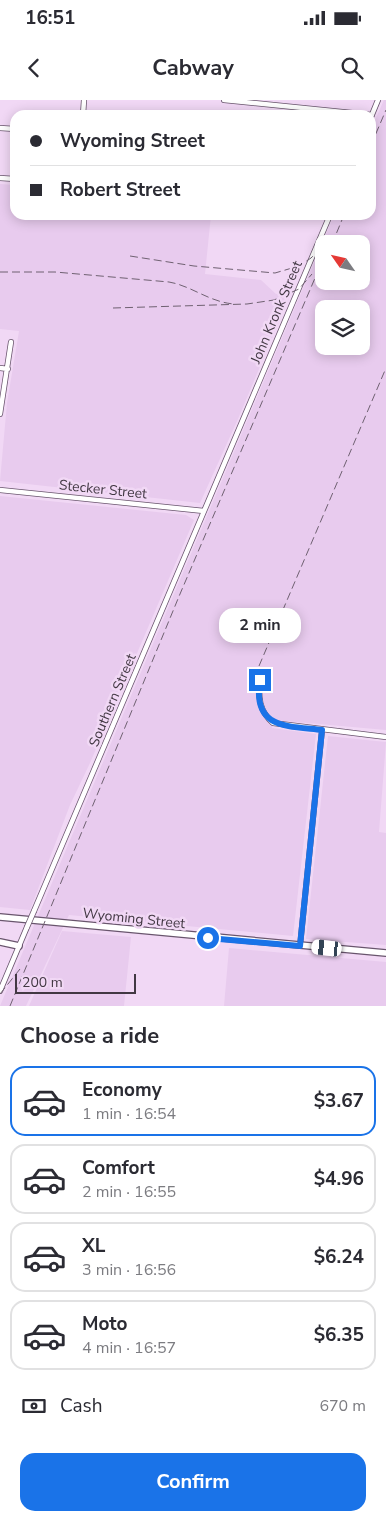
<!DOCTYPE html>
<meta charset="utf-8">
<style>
:root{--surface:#fff;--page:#f2f2f3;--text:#2b2b33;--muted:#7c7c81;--line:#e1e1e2;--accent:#1a73e8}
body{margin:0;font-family:"Nunito Sans",sans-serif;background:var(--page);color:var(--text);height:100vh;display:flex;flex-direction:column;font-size:19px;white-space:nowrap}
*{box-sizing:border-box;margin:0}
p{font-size:16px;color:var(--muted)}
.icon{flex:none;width:28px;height:28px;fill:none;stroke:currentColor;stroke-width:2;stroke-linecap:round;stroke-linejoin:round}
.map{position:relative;height:906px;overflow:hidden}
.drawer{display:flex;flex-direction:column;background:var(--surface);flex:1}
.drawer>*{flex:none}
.banner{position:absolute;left:10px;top:10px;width:366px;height:110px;border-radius:15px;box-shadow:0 2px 12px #0003;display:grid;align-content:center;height:110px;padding:0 20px;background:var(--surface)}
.needle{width:32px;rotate:304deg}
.tools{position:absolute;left:315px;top:135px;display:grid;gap:10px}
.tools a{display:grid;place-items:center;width:55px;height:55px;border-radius:10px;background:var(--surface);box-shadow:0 2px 12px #0003;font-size:25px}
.scale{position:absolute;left:15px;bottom:12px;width:121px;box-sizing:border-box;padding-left:5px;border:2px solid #423843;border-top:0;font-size:14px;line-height:18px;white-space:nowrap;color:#423843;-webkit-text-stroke:4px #f1d8f5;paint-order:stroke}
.end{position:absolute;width:22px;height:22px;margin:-11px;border:6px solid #1a73e8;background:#fff;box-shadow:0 0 0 2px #fff}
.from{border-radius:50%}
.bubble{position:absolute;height:35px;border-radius:15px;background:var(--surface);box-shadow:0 2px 12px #0003;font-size:16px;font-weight:700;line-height:35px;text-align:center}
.car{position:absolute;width:15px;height:30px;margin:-15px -8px;border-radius:6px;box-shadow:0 0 4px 1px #0007;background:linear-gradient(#fff 24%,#345 0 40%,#fff 0 76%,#345 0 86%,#fff 0)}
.banner b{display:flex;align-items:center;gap:18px;height:48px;font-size:19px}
.banner b+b{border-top:1px solid var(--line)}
.banner i{width:12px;height:12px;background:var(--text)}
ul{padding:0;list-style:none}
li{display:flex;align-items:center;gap:15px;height:70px;margin:0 10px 8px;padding:0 10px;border:2px solid var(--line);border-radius:15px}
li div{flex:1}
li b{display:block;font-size:19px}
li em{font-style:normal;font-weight:700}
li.active{border-color:var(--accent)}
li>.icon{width:45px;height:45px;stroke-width:1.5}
h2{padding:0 20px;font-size:22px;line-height:60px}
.pay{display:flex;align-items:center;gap:12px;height:55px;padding:0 20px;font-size:19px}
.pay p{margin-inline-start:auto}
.button{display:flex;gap:10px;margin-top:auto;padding:10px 20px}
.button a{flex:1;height:58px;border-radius:15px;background:var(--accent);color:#fff;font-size:20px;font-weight:700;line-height:58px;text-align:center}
.status{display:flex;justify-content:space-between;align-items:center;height:35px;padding:0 25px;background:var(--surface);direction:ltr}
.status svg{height:14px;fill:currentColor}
header{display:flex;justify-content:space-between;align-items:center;height:65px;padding:0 20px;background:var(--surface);font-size:22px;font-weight:700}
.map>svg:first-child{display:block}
</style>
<div class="status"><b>16:51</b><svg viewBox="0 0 49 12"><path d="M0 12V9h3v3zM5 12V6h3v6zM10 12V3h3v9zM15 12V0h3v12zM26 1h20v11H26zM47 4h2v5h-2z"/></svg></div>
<header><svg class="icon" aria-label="back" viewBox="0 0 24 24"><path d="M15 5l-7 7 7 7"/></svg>Cabway<svg class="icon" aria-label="search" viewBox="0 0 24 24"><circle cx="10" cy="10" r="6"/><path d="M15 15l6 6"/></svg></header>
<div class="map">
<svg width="386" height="906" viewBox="0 0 386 906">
<rect width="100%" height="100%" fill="#f1d8f5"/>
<path fill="#e8cbee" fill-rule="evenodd" d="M384,0h2v630l-112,-10 -2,8 44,6 -23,202 -224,-21 -43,91h-26l334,-791h37v-86zM324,144h37v37h-37zM324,209h37v37h-37z
M0,84l15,1v30h196l-6,59 56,6 15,14 16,-3 -54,128 -38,84 -200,-22 7,-78 12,-72 -19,-2z
M0,396l186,19 8,5 -104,243 -20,42 -40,105 -30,-3z
M328,636l58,6 -7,90 7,1v112l-80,-6z
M62,831l69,6 -7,69h-95z
M229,848l157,14v44h-162z"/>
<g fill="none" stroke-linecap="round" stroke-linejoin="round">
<defs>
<path id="minor" d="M224,0l148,15
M83,15l1,-15
M371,17l7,-17
M0,28l15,1
M0,78l15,1
M0,268l8,1
M0,314l11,-72
M0,390l204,21
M260,580c-2,17 -1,31 13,43l113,14
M34,811l296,-696
M300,846l22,-216
M0,891l27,-64"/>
<path id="major" d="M0,817l386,36
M0,842l19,4"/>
</defs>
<use href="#minor" stroke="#69556d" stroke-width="6"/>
<use href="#major" stroke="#69556d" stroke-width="8"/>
<use href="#minor" stroke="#fff" stroke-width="4.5"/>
<use href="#major" stroke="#fff" stroke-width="5.5"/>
<path stroke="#6f6171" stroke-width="1" stroke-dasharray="8 4" stroke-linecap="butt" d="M371,45l15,-35
M332,144l12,-29
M130,156l64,10 81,7 24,-7 12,-8 13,-13
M0,172h55l114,10c23,4 40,20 65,22
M113,208l134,-4 27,-4 25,-11 13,-15
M259,566l127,-298
M0,894l20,-25
M10,906l170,-412 144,-337"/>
<defs>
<path id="minor-bridge" d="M27,827l7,-16"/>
</defs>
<use href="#minor-bridge" stroke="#69556d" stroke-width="6" stroke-linecap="butt"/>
<use href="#minor-bridge" stroke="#fff" stroke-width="4.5"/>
</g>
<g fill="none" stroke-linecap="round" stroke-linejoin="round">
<path stroke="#1a73e8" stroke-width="6" d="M208,838l92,8 22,-216c-35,-4 -70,-1 -62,-50"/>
</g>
<g text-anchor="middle" stroke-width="5" stroke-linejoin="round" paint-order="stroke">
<g font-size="14" fill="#423843" stroke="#f1d8f5">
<text transform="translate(276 212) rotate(-67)" y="5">John Kronk Street</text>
<text transform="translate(103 389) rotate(6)" y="5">Stecker Street</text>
<text transform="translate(112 600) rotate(-67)" y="5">Southern Street</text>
<text transform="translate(134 818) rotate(6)" y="5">Wyoming Street</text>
</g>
</g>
</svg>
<div class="tools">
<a><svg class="needle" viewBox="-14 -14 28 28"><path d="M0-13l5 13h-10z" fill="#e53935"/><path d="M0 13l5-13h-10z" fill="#7c7c81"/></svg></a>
<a><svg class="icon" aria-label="layers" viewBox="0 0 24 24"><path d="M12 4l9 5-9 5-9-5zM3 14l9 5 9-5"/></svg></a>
</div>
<div class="scale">200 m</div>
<i class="end from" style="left:208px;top:838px"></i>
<i class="end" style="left:260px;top:580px"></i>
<div class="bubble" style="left:219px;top:508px;width:82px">2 min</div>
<i class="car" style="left:327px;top:848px;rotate:276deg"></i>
<div class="banner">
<b><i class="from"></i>Wyoming Street</b>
<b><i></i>Robert Street</b>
</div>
</div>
<section class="drawer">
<h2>Choose a ride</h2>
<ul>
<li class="active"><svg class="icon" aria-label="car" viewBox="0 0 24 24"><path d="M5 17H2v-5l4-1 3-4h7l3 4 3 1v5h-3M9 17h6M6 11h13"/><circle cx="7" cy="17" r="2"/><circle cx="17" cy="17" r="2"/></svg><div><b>Economy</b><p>1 min · 16:54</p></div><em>$3.67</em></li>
<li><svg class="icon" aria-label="car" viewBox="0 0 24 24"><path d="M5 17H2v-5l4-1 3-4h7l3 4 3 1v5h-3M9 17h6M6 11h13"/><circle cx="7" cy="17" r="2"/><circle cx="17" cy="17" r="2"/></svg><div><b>Comfort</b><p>2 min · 16:55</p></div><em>$4.96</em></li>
<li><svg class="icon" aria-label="car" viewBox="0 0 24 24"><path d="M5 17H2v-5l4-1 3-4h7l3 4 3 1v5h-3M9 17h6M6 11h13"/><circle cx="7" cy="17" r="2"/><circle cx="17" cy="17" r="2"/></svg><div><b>XL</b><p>3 min · 16:56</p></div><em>$6.24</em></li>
<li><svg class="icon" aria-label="car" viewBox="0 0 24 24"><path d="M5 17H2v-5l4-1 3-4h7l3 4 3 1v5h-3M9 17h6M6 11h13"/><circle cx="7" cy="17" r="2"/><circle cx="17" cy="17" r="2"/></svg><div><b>Moto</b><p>4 min · 16:57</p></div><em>$6.35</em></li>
</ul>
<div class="pay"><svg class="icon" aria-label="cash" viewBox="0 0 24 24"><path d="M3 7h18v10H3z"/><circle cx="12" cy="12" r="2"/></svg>Cash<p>670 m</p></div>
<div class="button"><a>Confirm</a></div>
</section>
